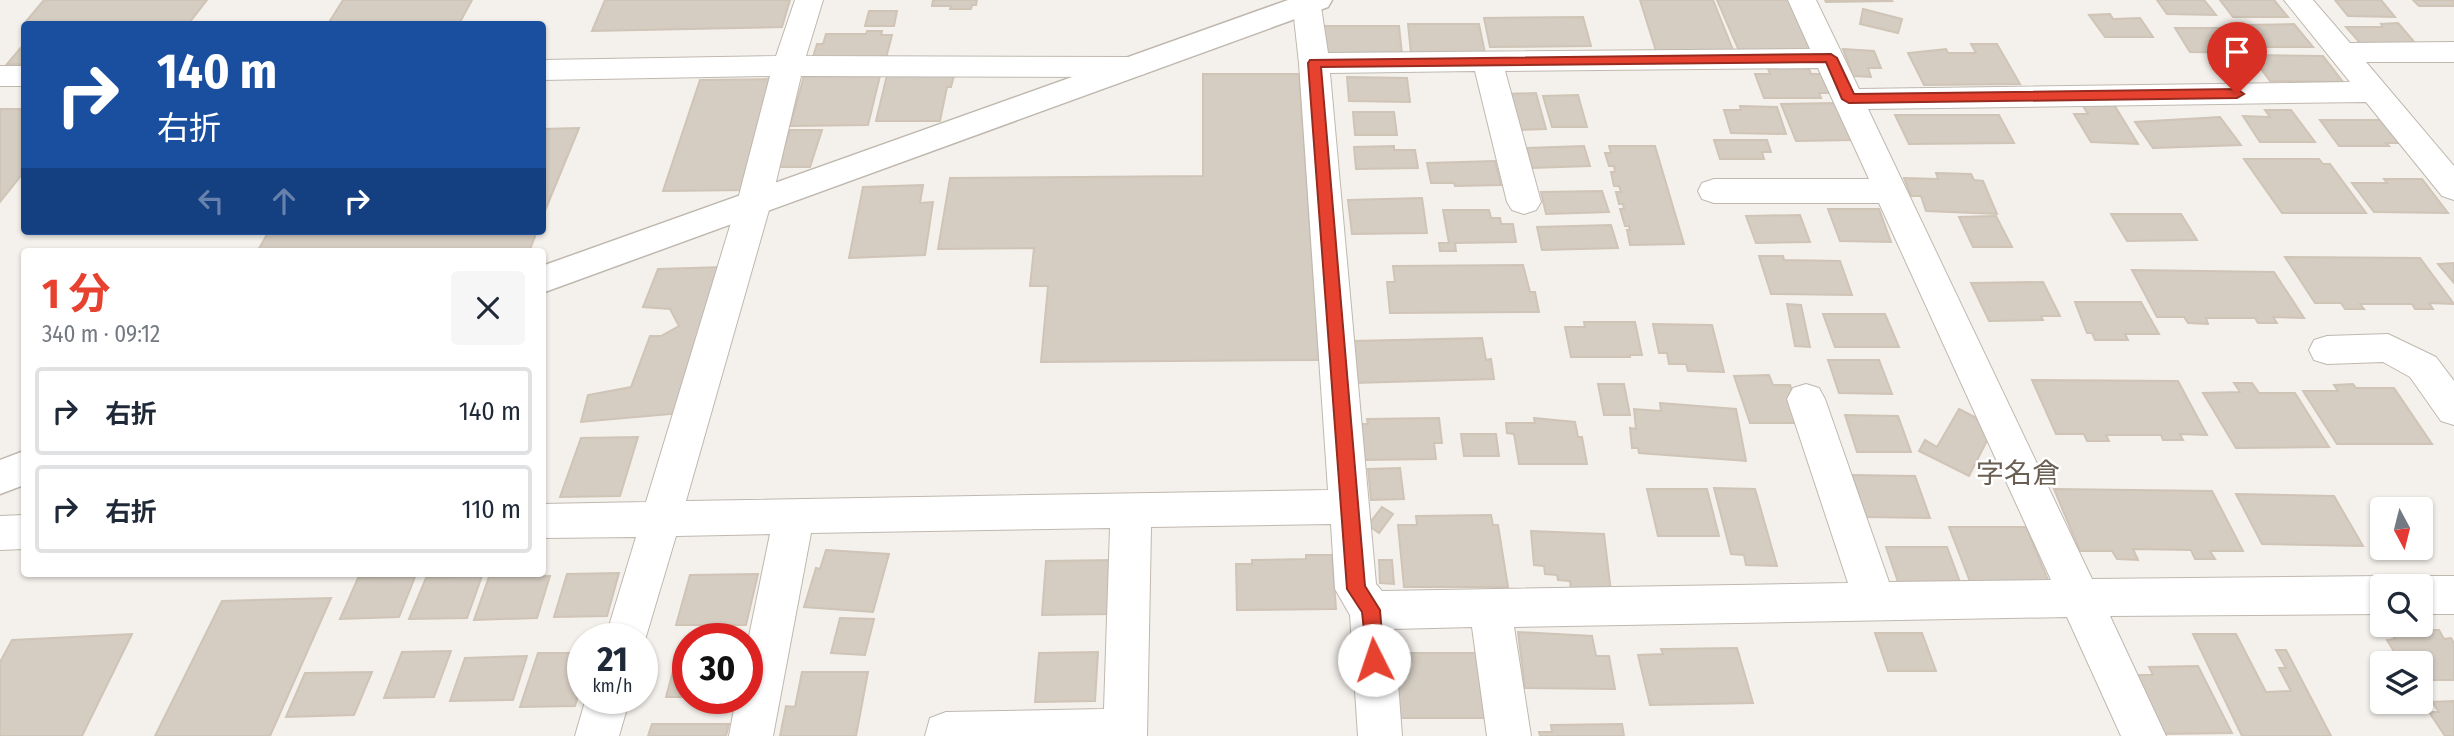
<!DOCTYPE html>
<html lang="ja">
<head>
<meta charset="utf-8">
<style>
	body { margin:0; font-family:"Fira Sans Condensed","Noto Sans JP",sans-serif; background:#f6f6f7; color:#1f2937; height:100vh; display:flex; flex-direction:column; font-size:26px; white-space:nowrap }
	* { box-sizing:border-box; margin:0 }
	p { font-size:23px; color:#747a83 }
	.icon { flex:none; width:38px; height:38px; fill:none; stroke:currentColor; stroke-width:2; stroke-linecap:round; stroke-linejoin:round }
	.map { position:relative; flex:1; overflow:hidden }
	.sheet { position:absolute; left:21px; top:248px; width:525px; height:329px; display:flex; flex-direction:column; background:#fff; border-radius:7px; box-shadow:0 2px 5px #0004 }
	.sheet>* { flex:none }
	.top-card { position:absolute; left:21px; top:21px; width:525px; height:214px; border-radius:7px; box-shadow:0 2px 5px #0004; background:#1a4fa0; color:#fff; overflow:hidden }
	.needle { width:46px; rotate:173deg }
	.tools { position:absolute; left:2370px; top:497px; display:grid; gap:14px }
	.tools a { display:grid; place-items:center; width:63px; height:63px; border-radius:7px; background:#fff; box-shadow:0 2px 5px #0004; font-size:35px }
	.speed { position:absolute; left:567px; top:623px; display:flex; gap:14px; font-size:35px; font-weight:700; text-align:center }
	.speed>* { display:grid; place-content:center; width:91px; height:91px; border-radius:50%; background:#fff; box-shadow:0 2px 5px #0004; line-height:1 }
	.speed small { font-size:18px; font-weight:400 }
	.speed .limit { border:10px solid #d22; background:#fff; color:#111 }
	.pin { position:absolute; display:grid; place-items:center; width:60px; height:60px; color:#fff; margin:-72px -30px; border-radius:50% 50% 50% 0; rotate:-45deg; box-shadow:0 0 7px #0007 }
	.pin .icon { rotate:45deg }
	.me { position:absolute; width:77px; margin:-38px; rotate:356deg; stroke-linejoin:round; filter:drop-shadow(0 0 5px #0008) }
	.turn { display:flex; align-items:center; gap:24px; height:147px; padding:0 21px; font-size:32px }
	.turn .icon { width:91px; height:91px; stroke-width:2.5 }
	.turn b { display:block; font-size:49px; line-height:60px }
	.lanes { display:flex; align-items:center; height:66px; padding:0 21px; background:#0003; justify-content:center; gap:35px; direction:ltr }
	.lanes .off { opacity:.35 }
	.round { display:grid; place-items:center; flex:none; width:74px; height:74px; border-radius:7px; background:#f6f6f7 }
	.head { display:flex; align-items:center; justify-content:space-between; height:119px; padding:0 21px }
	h1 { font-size:42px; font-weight:700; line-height:52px; color:#e74230 }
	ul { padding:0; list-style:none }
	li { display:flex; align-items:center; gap:21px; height:88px; margin:0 14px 10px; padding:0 7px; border:4px solid #e0e1e3; border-radius:7px }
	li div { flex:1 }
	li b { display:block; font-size:26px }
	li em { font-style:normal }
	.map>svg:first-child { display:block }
	.building { fill:#d5cdc2; stroke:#cfc4b6; stroke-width:2 }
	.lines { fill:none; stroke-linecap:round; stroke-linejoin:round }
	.minor-casing { stroke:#bfb8af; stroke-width:2 }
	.tertiary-casing { stroke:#bfb8af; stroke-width:3 }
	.minor { fill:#fff; fill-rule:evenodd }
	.tertiary { fill:#fff; fill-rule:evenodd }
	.route { fill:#e74230; stroke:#962b1f; stroke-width:2 }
	.labels { text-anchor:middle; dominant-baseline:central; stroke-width:5; stroke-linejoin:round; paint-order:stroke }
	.quarter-label { font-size:28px; fill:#6a5f52; stroke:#fff }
</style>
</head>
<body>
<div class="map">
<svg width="2454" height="736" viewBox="0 0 2454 736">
	<rect width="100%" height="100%" fill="#f4f1ec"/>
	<path class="building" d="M44,0h163l-18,23 -166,2z
		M343,0h129l-13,24h-131z
		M605,0h185l-8,27 -190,4z
		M933,0h44l-1,5h-4l-1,4h-21l1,-3h-19z
		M1640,0h73l20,50 -77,1z
		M1717,0h76l26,51 -79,2z
		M1825,0h66l1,1 -66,1z
		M2157,0h47l12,15 -49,-1z
		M2220,0h54l14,17h-55z
		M2335,0h46l14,17 -47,-1z
		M2413,0h41v6h-35z
		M1863,9l39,10 -4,14 -38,-9z
		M869,11h28l-3,15h-29z
		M2110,14l3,5 27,-1 13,19h-48l-16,-22z
		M1583,17l8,29 -101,1 -6,-29z
		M2398,23l18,21h-55l-15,-17h37l-2,-3z
		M1408,24h71l6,29h-74z
		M2294,24l19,23h-47l-18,-22z
		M1324,26h75l3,28h-76z
		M2175,28h58l17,25 -60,-1z
		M867,31h15l-1,4h11l-6,23 -74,2 5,-16h6l3,-10h40z
		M24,44v20h-17z
		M1971,44h26l23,40 -96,1 -16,-32 38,-4 2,4h28z
		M1843,49l31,2 7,17h-13l3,9 -18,-1z
		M2251,55l72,1 20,26 -73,-1z
		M1767,66h41l3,8h14l8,19h-14l2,5h-57l-9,-24h15z
		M1203,74h96l20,286 -278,2 7,-76h-18l4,-38 -96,1 12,-71 253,-2z
		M887,75l67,1 -3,11h-4l-7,34h-64z
		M804,76h76l-12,49 -78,1z
		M1347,77l60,1 3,24 -61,-1z
		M778,79l-31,111 -84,1 37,-111z
		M1536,93l10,36 -32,1 -9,-36z
		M1578,95l9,32h-35l-9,-31z
		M1836,103l17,37 -57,1 -15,-37z
		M2081,103h32l25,41 -47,-2 -17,-28h14z
		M1740,106l37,1 9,27 -55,-1 -7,-23h17z
		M0,109h24v63l-24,30z
		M2265,110h26l24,32h-55l-17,-26 27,1z
		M1353,112h41l3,23h-42z
		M1895,115h104l15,28 -105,1z
		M2220,117l21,28 -88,3 -18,-26z
		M2320,120h65l18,23h-17l3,3h-50z
		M579,128l-37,90v-89z
		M790,130h32l-12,37h-33z
		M1714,140h53l4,12h-9l2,7h-44z
		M1394,146v4h21l3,18 -62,1 -2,-22z
		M1584,146l6,20 -58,2 -5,-20z
		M1609,146h46l29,98 -54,1 -3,-15h3l-1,-4h-4l-5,-17h4l-1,-5h-4l-3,-12h5l-2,-6h-5l-3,-14h4l-1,-6h-5l-4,-13h6z
		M2244,159h75l4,5h7l36,49h-84z
		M1495,161l6,24 -46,1 -1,-3h-23l-4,-20z
		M1936,173l35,1 3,6 9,1 14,33 -71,-3 -5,-15h-10l-7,-18 34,1z
		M2384,179h38l26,34 -74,-1 -22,-29h35z
		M923,185l-3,18 13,-1 -8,53 -76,3 14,-71z
		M1602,191l7,21 -63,2 -5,-22z
		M1422,198l5,35 -75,1 -4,-34z
		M1828,209h51l12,33 -51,-1z
		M1443,210h46l2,8h9l1,6h12l3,18 -61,1 1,8h-16l-1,-8h10z
		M2111,214h70l16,26 -70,1z
		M1800,215l10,27 -54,1 -10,-27z
		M1996,216l16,31h-39l-14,-30z
		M1611,225l7,23 -76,2 -5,-23z
		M269,231h268l-8,21h-272z
		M1759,256h24l1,4 56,1 12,34 -81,-1z
		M2285,257l135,1 34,46 -25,-1 4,6h-18l-3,-5h-52l4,5h-19l-4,-6h-26z
		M2454,263v20l-16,-19z
		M1523,265l7,27h5l4,20 -149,1 -3,-31h8l-2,-16z
		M724,267l-43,146 -100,9 7,-27 43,-8 19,-51h11l18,-10 -9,-17 -27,-2 15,-38z
		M2132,270l142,2 30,46 -31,-1 4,6h-19l-3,-5h-49l2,6 -20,-1 -4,-6h-27z
		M2043,282l17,34h-19l2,4 -54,1 -18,-38z
		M2075,302h66l18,32h-34l3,6h-33l-3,-7h-5z
		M1787,304l14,1 9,42 -15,-1z
		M1823,314h62l14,33h-64z
		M1584,322h51l7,33h-12v2h-59l-6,-30h20z
		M1653,324l59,1 12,47 -36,-1 -2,-7h-17l-2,-11h-8z
		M1482,338l4,22 5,-1 3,20 -140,4 -1,-42z
		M1828,360h51l13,34 -53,-1z
		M1769,375l4,10h17l14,38h-54l-16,-47z
		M2032,380l146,1 29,54 -27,-1 3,6h-20l-2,-5h-55l3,6h-22l-3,-7h-28z
		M2234,383h18l7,10h36l34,54 -93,1 -33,-55 37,-1z
		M1598,384h26l6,31h-26z
		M2353,384l3,4h38l38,56h-95l-34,-53h35l-4,-6z
		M1660,403l76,6 10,52 -107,-8 -1,-5h-6l-2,-20 6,1 -2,-20 27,2z
		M1959,409l35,18 -25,49 -50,-25 6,-11 12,7z
		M1845,415l53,1 13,36h-54z
		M1439,418l3,25h-8l2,16 -71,1 -4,-36h7l-1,-5z
		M1534,418l41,4 3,15h4l5,27h-68l-5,-30 -7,-1 -1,-10h29z
		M1461,434h35l3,22h-35z
		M638,437l-18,59 -60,1 21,-59z
		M1400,468l4,31 -33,1 -3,-31z
		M1852,475l63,1 15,42 -64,-1z
		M1714,488l41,1 22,77 -31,-1 -2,-10 -13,-1z
		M1647,489h60l12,47h-61z
		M2054,489l158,2 31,60h-33l5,8h-20l-4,-9 -58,-1 5,11 -21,-1 -5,-8h-32z
		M2236,494l98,2 29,50 -101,-2z
		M1382,507l11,7 -14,19 -11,-8z
		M1491,515l2,10h5l10,62h-104l-6,-62h19l-1,-9z
		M1949,527h77l24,58 -79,-1z
		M1531,531l73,3 7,58 -40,-1 -1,-10 -12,-1 -1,-5 -12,-1 -1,-8 -10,-1z
		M1886,547h61l13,35h-62z
		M826,550l63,4 -16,58 -69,-5 12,-39 4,1z
		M1306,555h26l4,54 -99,1 -1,-46h16v-4l54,-1z
		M1114,560l-3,54 -69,1 4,-54z
		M1379,560h13l2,24 -14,-1z
		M619,573l-12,43 -53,1 13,-43z
		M758,574l-12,51h-70l14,-50z
		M482,576l-15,42 -58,1 17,-41z
		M550,576l-13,42 -63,2 15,-43z
		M415,577l-16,40 -59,2 18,-41z
		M331,598l-61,138h-115l67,-135z
		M840,618l34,1 -9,36 -34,-2z
		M2389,630h50l5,9 7,-1 3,5v37h-34v-17h-19l-14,-23 8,-1z
		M1518,632l74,4 4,20h13l6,33 -90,-1z
		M1875,633h47l14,38h-48z
		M132,634l-50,102h-82v-74l12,-22z
		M2193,634h43l30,58 25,-1 -12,-23h7l-10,-18h10l45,86h-89z
		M680,645h8v52h-22z
		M1737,648l16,55 -103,2 -12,-50 25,-1 -2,-5h4z
		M451,651l-17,46 -50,1 18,-46z
		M1098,652l-3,49 -60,1 4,-49z
		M538,653h45v26l-8,27 -55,1z
		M1407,653h72l8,65h-100l-4,-53h25z
		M527,656l-14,44 -63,1 15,-43z
		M2198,666l34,67 -73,1 -28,-59h22l-4,-8z
		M372,672l-18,43 -68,2 19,-44z
		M802,672h66l-12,64h-76l6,-30 9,1z
		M2454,701v35h-9l-16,-24h10l-7,-10z
		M652,724h77l-3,12h-78z
		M1622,724l2,12h-84l-1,-4h13l-1,-7z"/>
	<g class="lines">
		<defs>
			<path id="minor" d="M795,0h28l-17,56 327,1 11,3 4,7 -4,7 -11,3 -332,-1 -30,127 -85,298 642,-11 -29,-427 -7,-63h28l8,53 482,-4 -22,-49h28l43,89 491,-7 -66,-82h29l37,43 104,-1v20h-88l88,104v34l-12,-4 -76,-94 -498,7 224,470 290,-3 15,6 2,4h-17v28l-272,2 56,120h-45l-54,-119 -553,10 17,109h-44l-15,-109 -78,2 8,107h-44l-8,-121 -15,-26 -4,-65 -180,3 -4,209h-222l5,-18 16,-6 158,-3 6,-181 -299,5 -38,203h-44l7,-38h11v-52l23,-112 -94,2 -34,114v-11h-37l31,-102 -94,1v-34l104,-2 91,-299 33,-127 -228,4v-20l234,-4zM1818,68l51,111h-155l-12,4 -4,8 4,8 12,4h165l172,377 -162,2 -64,-183 -6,-11 -13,-4 -13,4 -6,11 61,184 -466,8 -6,-7 -46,-511 145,-2 32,131 5,8 12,4 12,-4 5,-8 -36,-131z
				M0,66h24v20h-24z
				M2388,334l48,23 18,24v44l-13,-4 -31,-44 -27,-15 -56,2 -13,-4 -5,-10 5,-10 13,-4z
				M24,515v34l-24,1v-34z
				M2420,576h34v38h-34v-28h-17l2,-4z
				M586,698h44l-11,38h-44z"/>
			<path id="tertiary" d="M1288,0h44l-4,7 -786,286v-27z
				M24,451v34l-24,9v-34z"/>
		</defs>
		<use href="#minor" class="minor-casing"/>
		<use href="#tertiary" class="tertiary-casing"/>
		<use href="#minor" class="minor"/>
		<use href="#tertiary" class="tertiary"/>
	</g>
	<path class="route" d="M1831,54l6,4 17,36 383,-5 7,5 -7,4 -388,5 -7,-4 -16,-37 -505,5 44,519 15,24 4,50 -3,6 -7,3 -6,-3 -6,-54 -15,-23 -39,-526 2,-3z"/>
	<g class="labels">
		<g class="quarter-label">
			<text x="2018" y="473">字名倉</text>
		</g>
	</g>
</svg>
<div class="tools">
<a><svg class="needle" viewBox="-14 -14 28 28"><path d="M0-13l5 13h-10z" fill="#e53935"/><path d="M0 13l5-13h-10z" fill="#747a83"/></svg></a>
<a><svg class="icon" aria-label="search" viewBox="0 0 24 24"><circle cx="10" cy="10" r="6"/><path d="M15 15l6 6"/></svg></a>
<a><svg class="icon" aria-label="layers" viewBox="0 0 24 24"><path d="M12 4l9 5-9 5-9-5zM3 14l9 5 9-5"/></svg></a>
</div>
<div class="speed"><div>21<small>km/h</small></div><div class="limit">30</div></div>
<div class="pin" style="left:2237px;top:94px;background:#d93025"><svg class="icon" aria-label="arrive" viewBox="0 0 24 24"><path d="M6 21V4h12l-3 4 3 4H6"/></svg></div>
<svg class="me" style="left:1374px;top:660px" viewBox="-20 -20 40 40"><circle r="19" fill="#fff"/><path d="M0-13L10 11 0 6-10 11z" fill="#e74230"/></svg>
<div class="top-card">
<div class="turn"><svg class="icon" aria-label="right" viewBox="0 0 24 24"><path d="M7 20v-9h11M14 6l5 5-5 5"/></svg><div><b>140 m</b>右折</div></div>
<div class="lanes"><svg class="icon off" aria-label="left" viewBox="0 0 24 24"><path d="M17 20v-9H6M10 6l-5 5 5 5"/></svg><svg class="icon off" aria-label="ahead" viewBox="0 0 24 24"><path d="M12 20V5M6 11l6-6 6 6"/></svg><svg class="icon" aria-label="right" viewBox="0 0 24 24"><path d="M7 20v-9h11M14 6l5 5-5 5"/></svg></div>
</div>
<section class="sheet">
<div class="head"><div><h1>1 分</h1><p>340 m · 09:12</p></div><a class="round"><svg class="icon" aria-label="close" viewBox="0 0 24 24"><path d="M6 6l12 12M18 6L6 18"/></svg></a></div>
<ul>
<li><svg class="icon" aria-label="right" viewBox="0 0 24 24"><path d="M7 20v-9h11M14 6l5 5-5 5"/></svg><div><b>右折</b></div><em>140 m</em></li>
<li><svg class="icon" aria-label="right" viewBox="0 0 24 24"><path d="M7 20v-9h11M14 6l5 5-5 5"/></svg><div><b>右折</b></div><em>110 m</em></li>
</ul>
</section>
</div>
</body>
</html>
